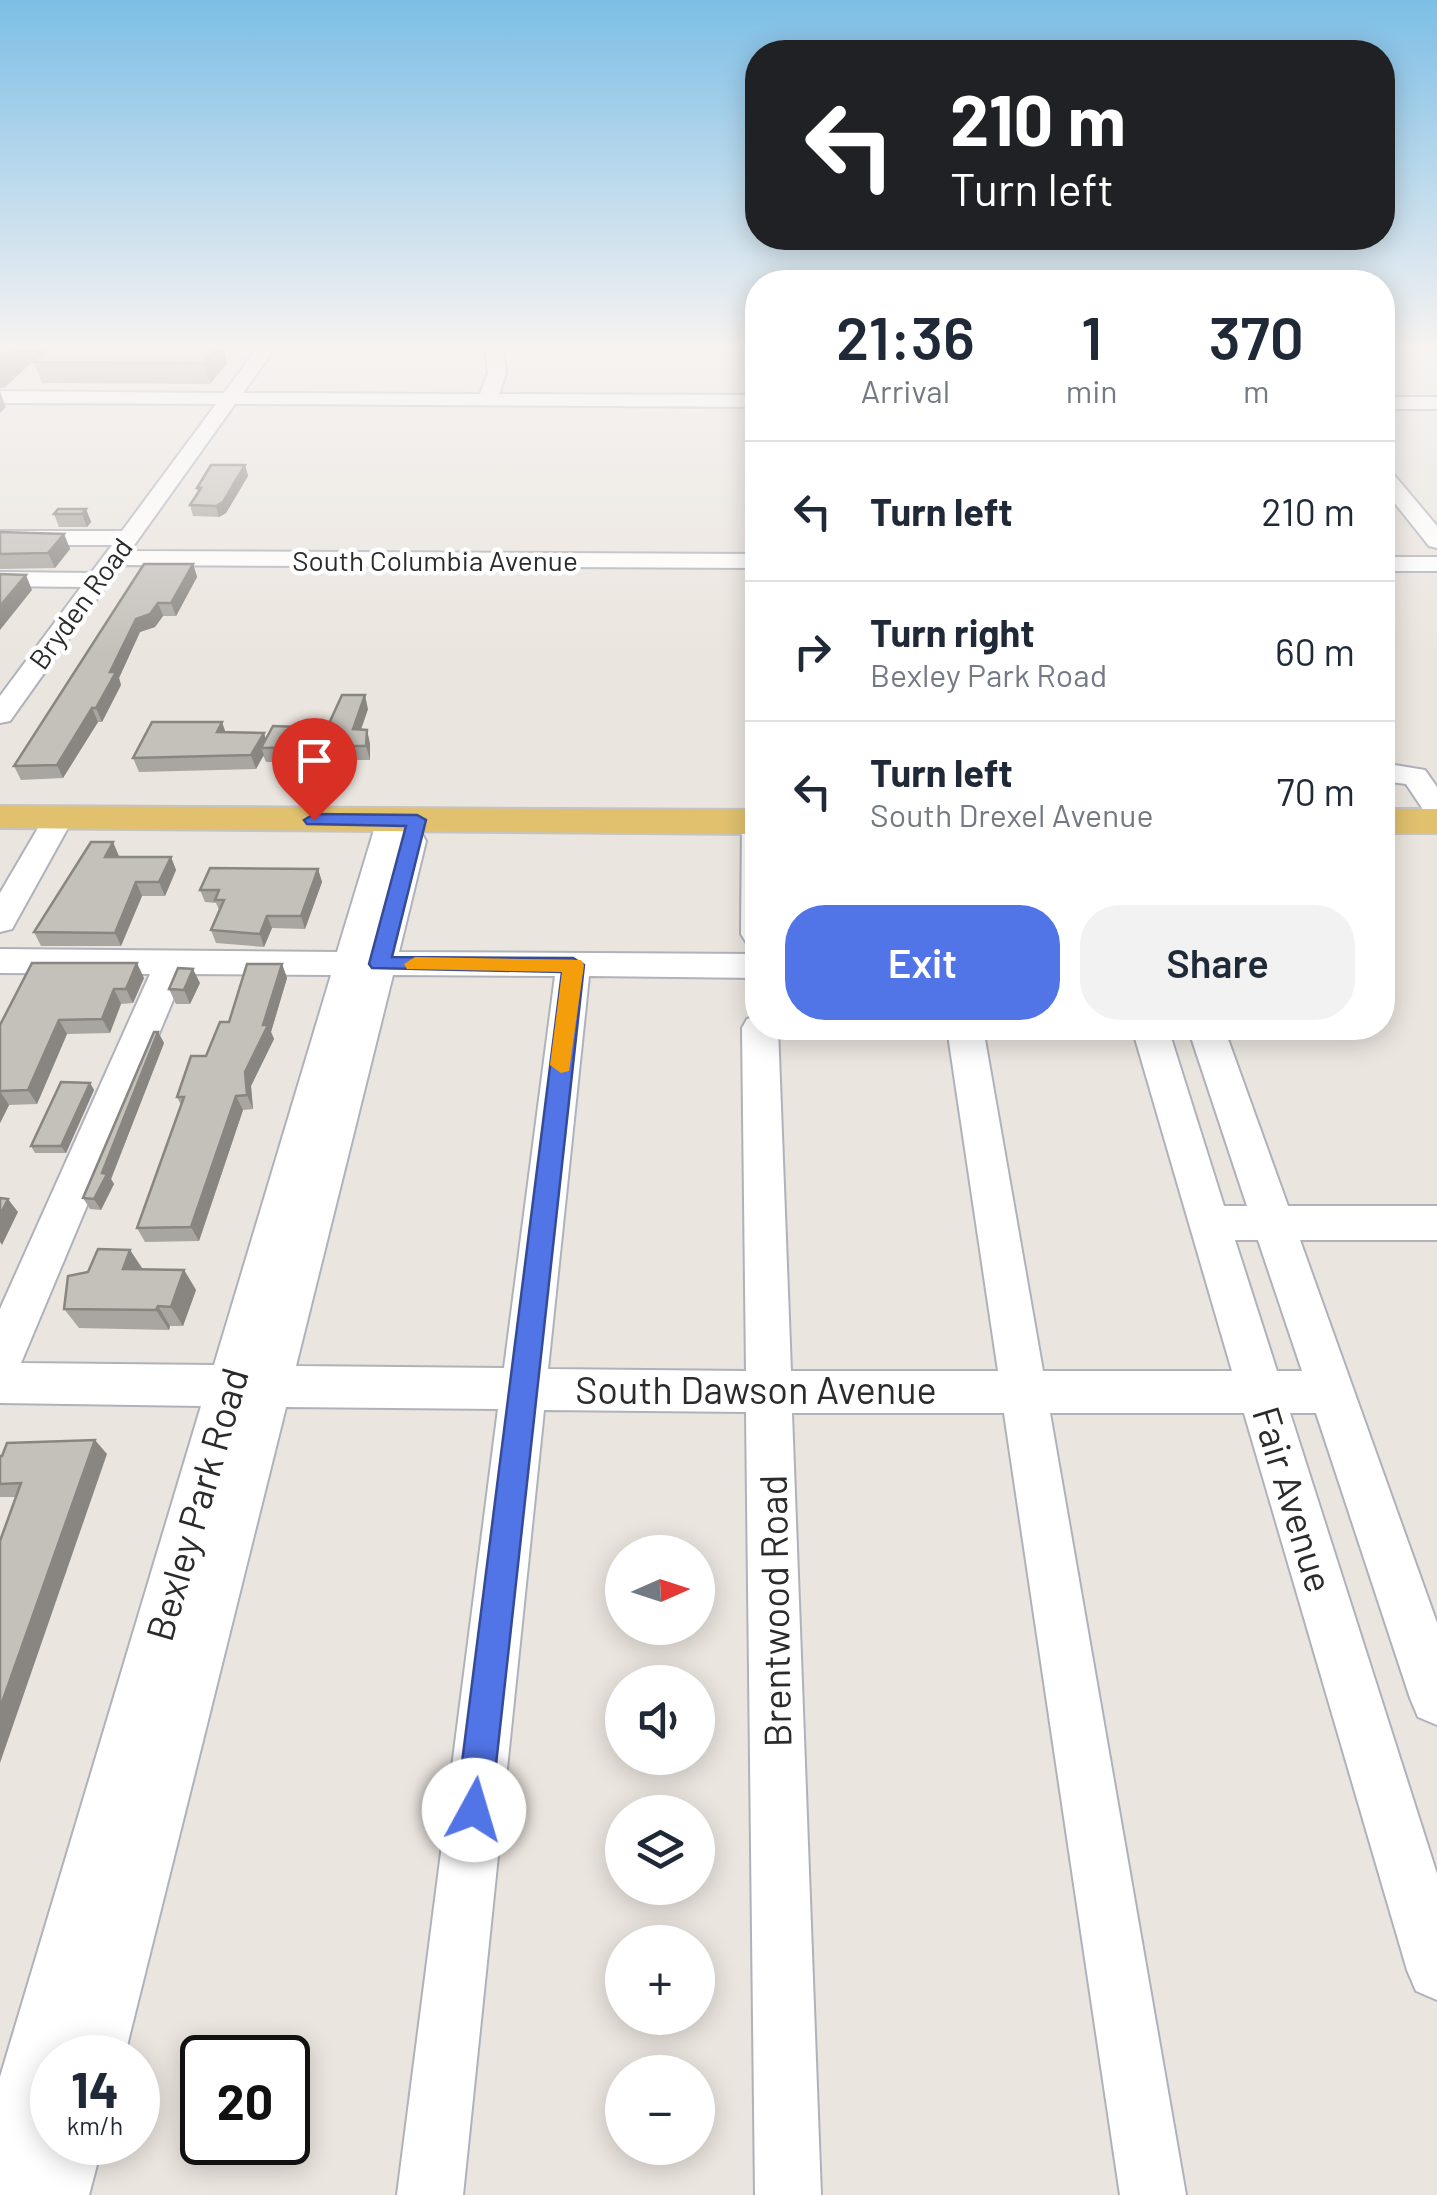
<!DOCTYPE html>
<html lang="en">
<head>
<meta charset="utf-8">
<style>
	body { margin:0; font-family:Barlow,sans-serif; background:#f2f2f3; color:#1f2937; height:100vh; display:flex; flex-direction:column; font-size:38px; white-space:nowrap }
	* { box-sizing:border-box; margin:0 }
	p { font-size:32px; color:#747a83 }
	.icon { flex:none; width:55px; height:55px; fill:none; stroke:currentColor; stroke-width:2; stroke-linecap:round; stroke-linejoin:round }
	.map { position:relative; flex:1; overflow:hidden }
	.details { position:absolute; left:745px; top:270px; width:650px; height:770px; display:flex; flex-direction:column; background:#fff; border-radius:40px; box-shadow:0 5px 25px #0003 }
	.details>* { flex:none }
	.hud { position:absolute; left:745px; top:40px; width:650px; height:210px; border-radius:40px; box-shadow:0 5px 25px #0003; background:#202124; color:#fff; overflow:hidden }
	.needle { width:65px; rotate:87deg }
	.controls { position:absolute; left:605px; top:1535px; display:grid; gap:20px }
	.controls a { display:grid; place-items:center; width:110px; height:110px; border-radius:50%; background:#fff; box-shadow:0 5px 25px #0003; font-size:50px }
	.speed { position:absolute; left:30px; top:2035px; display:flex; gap:20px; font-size:50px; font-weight:700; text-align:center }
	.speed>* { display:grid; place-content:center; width:130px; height:130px; border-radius:50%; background:#fff; box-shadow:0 5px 25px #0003; line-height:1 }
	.speed small { font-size:25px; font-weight:400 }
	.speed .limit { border:5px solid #111; border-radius:15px; background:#fff; color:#111 }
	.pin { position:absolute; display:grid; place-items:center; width:85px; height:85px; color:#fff; margin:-102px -42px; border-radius:50% 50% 50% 0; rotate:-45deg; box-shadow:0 0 10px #0007 }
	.pin .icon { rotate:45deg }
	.me { position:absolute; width:110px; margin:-55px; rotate:6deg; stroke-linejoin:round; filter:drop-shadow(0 0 8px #0008) }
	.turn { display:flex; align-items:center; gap:35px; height:210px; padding:0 40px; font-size:45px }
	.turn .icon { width:130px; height:130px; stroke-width:2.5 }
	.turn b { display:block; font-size:70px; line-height:85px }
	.eta { display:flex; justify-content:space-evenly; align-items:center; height:170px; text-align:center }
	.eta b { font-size:60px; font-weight:600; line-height:70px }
	.primary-button { display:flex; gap:20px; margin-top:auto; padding:20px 40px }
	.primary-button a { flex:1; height:115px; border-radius:40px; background:#5174e6; color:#fff; font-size:40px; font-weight:600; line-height:115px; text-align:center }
	.primary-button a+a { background:#f2f2f3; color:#1f2937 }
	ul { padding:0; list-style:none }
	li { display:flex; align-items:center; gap:30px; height:140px; padding:0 40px; border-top:2px solid #e0e1e3 }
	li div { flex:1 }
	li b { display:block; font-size:38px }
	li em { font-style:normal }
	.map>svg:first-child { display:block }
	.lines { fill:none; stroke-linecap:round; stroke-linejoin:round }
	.minor-casing { stroke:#afb2ba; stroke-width:4 }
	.major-casing { stroke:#c4c4c4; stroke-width:4 }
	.minor { fill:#fff; fill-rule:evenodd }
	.major { fill:#e1c16e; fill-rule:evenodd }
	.wall { fill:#a9a5a0 }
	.shaded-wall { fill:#898682 }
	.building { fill:#c4c0ba; stroke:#898682; stroke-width:2.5 }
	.route { fill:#5174e6; stroke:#354b96; stroke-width:2.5 }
	.slow { fill:#f59e0b }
	.labels { text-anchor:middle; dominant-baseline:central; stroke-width:9; stroke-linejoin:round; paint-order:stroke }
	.far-street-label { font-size:28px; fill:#2b2b2b; stroke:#fff }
	.near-street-label { font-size:38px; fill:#2b2b2b; stroke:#fff }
</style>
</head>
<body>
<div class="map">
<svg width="1437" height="2195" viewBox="0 0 1437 2195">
	<rect width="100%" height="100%" fill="#ebe5df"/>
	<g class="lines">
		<defs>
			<path id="minor" d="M258,347h18l-33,46 237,1 8,-21 -3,-26h18l3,26 -7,21 259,1v12l-523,-3 -105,147 628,3v14l-637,-3 -111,156 -10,2v-27l81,-109 -81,-1v-14l91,1 21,-28h-112v-14h122l94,-127 -216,-1v-12l224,2z
				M1382,397h55v12h-55z
				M1382,467l7,2 48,57v22l-8,-2 -47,-59z
				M1382,557h55v14h-55z
				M1382,763l43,7 12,17v30l-11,-3 -20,-30 -24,-3z
				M59,808l11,3 4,6 -62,112 -12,3v-39l48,-82z
				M392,811l11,3 4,6 -4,13 19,1 4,7 -27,111 359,2v24l-169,-2 -41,393 198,2 -4,-343 5,-9 11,-3v12h20l13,343h207l-51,-343h36l60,343h189l-100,-343h36l56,178h23l-59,-178h36l64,178h149v34h-137l137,383v102l-19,-8 -8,-19 -94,-285h-26l147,461v126l-21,-9 -9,-21 -163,-557h-194l136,782h-66l-116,-782h-212l29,782h-66l-9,-783 -202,-2 -81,785h-66l101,-786 -212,-2 -162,651h-72v84h51l-14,53h-89v-118l201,-671 -201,-3v-94l150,-335 -150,-1v-24l337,3 40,-132 4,-6zM184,974l147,1 -117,390 -193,-2zM393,975l162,1 -51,392 -208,-2zM1235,1240h23l44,131h-25z
				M757,813h1v132l-12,-3 -5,-8 1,-112 4,-6z"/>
			<path id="major" d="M0,806l758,4v24l-758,-6z
				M1382,809h55v24h-55z"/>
		</defs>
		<use href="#minor" class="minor-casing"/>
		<use href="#major" class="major-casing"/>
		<use href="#minor" class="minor"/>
		<use href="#major" class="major"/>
	</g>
	<path class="wall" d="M0,347h223l4,16 -17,21 -168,-1 -8,-21 13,-14 -42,39 -5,1z
		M245,465l3,11 -22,37 -7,4 -26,-1 -3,-11 8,-13 -1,-4z
		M86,509l5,13 -4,5h-28l-5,-13z
		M0,532l64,2 6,15 -15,19 -55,1z
		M193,564l4,13 -21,39h-13l-8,11 -15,5 -21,46 2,7 -19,37h-4l-35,56 -42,2 -7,-14z
		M368,709l-7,21h6l3,14v16h-20l-5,16h-36l-5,-14h-38l-3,-7 -7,14 -117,3 -6,-14 93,-26 38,1 2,7 61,-12z
		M119,856l-1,1h53l5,13 -11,26h-23l-21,50h-80l-7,-14z
		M318,869l4,13 -17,47 -33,-1 -8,19 -48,-4 -5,-13 8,-20 -3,-7 -11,-1 -5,-12z
		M282,964l5,14 -16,54 3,7 -23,47 2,23 -10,1 -44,131 -54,1 -8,-14 44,-123 -4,-8 52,-75z
		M144,978l-11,25 -12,1 -11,29 -43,1 -30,70 -28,1 -9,18v-98z
		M200,983l-10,21h-14l-7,-15z
		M158,1032l6,11 -53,136 3,5 -13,26 -11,-1 -7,-11z
		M90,1083l4,7 -28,63h-31l-4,-7z
		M130,1250l13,19 41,1 12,20 -13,36h-13l-1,4 -90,-2 -15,-19 24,-37z
		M107,1454l-91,43h-16v-41z"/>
	<path class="shaded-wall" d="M16,347h33l-44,40 -5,1v-27z
		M218,347h5l4,16 -17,21 -6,-21z
		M0,391l6,16 -6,6z
		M245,465l3,11 -22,37 -7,4 -3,-11z
		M86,509l5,13 -4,5 -5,-13z
		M64,534l6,15 -15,19 -7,-15z
		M193,564l4,13 -21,39 -5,-13z
		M26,575l6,15 -32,40v-24z
		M158,603l5,13 -8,11 -15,5 -21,46 2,7 -19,37 -6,-14 14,-36 26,-53z
		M365,695l3,14 -12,34 -3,-14z
		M92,708l6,14 -35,56 -6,-13z
		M222,722l5,14 -10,-4z
		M367,730l3,14v16l-4,-14z
		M264,733l4,14 -7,1 3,7 -8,14 -5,-14z
		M347,746l3,14 -5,16 -4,-14z
		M113,842l6,14 -8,15 -6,-14z
		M171,857l5,13 -11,26 -6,-14z
		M318,869l4,13 -17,47 -4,-13z
		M136,882l6,14 -21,50 -6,-13z
		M267,916l5,12 -8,19 -4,-13z
		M137,963l7,15 -11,25 -7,-14z
		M282,964l5,14 -16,54 3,7 -23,47 2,23 -6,-14 -2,-23 18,-47z
		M193,969l7,14 -10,21 -6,-14z
		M114,989l7,15 -11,29 -8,-14z
		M59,1020l8,14 -30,70 -9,-14z
		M158,1032l6,11 -53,136 3,5 -13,26 -7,-11 8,-26z
		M90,1083l4,7 -28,63 -5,-7z
		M0,1091l9,14 -9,18z
		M236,1096l7,14 -44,131 -8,-14z
		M8,1199l10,13 -16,33 -2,-3v-27z
		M130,1250l13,20 -20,-1z
		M184,1270l12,20 -13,36 -12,-19z
		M158,1306l12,20 -1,4 -13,-20z
		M95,1440l12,14 -107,309v-55z"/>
	<path class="building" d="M0,347h16l-16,14z
		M48,347h170l-14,16 -170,-1z
		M211,465h34l-22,37 -7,4 -26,-1 11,-17h-4z
		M58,509h28l-4,5h-28z
		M0,532l64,2 -16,19 -48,1z
		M144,564h49l-22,39h-13l-8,11 -14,5 -26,53h6l-20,36h-4l-35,57 -43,1z
		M0,574l26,1 -26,31z
		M342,695h23l-12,34 14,1 -1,16h-19l-6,16h-36l2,-7h-5l3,-8 -44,1 12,-22 54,2z
		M152,722h70l-5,10 47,1 -13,22 -118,3z
		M91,842h22l-8,15h66l-12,25h-23l-21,51 -81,-1z
		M210,868l108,1 -17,47h-34l-7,18 -49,-4 13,-30h-9l4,-10h-19z
		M32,963h105l-11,26h-12l-12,30 -43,1 -31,70 -28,1v-66z
		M247,964h35l-19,61h5l-23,47 2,23 -11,1 -45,131 -54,1 47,-131h-7l14,-41h15l14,-34h9z
		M178,968l15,1 -9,21 -15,-1z
		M154,1032h4l-56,141 5,1 -13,25 -11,-1z
		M61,1082l29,1 -29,63h-30z
		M0,1198l8,1 -8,16z
		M98,1249l32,1 -7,19 61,1 -13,37 -13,-1 -2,4 -92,-1 4,-33 20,-4z
		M95,1440l-95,268v-167l21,-58 -21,1v-28h2l5,-13z"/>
	<linearGradient id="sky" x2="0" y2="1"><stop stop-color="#7dbee6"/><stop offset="0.53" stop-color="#f6f3f1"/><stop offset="1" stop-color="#f6f3f1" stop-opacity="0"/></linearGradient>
	<rect width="1437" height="654" fill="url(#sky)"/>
	<path class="route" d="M314,814l103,1 9,5 -34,137 181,1 11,7 -93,845 -5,12 -12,5 -13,-5 -5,-12 106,-838 -190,-4 -3,-4 37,-138 -99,-2 -3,-4z"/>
	<path class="slow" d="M415,957l166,3 3,5 -15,106 -8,2 -11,-8 12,-93 -155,-3 -3,-5z"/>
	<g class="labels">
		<g class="far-street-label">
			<text x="435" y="560">South Columbia Avenue</text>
			<text transform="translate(80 603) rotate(-54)">Bryden Road</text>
		</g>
		<g class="near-street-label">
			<text x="756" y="1389">South Dawson Avenue</text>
			<text transform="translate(1294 1499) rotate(73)">Fair Avenue</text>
			<text transform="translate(196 1504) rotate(-74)">Bexley Park Road</text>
			<text transform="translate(774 1611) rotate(-91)">Brentwood Road</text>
		</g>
	</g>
</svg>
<div class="controls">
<a><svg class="needle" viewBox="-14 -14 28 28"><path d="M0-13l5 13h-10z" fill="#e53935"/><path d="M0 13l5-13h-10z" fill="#747a83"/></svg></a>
<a><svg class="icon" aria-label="sound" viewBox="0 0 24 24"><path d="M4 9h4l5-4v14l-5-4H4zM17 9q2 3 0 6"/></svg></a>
<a><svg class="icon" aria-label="layers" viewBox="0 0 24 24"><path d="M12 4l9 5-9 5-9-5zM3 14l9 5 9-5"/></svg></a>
<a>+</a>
<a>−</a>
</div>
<div class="speed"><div>14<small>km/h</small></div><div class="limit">20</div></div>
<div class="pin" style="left:314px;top:820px;background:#d93025"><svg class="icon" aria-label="arrive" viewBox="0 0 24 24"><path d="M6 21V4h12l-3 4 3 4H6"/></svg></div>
<svg class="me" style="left:474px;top:1810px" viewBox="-20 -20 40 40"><circle r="19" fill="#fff"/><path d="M0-13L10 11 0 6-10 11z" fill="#5174e6"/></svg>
<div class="hud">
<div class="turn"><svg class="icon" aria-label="left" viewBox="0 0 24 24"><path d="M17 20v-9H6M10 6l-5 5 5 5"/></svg><div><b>210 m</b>Turn left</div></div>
</div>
<section class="details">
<div class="eta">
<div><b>21:36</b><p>Arrival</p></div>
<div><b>1</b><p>min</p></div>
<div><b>370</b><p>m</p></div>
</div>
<ul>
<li><svg class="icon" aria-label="left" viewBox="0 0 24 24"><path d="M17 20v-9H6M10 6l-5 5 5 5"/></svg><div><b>Turn left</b></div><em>210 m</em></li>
<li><svg class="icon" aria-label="right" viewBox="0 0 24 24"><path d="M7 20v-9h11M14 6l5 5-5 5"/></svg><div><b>Turn right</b><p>Bexley Park Road</p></div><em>60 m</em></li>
<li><svg class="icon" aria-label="left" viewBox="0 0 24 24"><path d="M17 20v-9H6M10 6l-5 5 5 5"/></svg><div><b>Turn left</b><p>South Drexel Avenue</p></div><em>70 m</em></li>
</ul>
<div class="primary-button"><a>Exit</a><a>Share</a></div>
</section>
</div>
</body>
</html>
